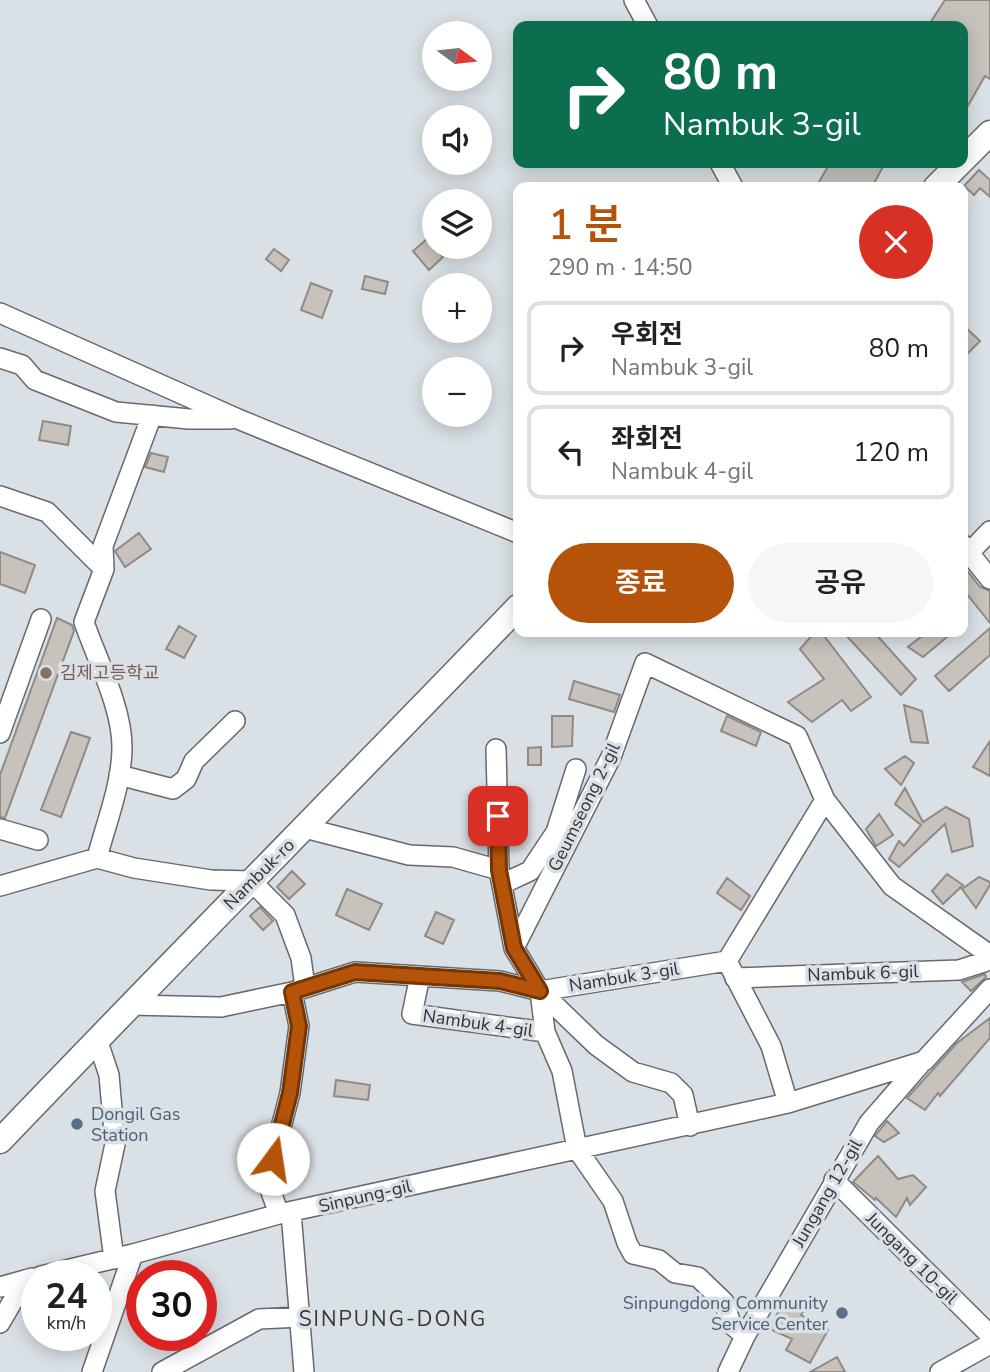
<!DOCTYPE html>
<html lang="ko">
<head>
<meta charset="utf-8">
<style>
	body { margin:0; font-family:"Nunito Sans","Noto Sans KR",sans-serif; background:#f6f6f6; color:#222; height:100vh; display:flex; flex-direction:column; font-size:26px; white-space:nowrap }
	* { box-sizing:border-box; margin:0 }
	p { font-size:23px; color:#767676 }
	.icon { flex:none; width:38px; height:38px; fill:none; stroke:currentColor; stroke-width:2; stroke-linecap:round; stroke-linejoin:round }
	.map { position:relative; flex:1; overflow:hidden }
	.sheet { position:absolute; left:513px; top:182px; width:455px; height:455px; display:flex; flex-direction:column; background:#fff; border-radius:14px; box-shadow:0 4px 18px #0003 }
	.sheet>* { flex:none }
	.top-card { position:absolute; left:513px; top:21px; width:455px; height:147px; border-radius:14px; box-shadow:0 4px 18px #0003; background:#0b6e4f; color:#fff; overflow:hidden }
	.needle { width:46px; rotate:105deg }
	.fabs { position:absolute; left:422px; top:21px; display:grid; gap:14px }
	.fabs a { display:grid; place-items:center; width:70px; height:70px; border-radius:50%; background:#fff; box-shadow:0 4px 18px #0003; font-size:35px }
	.speed { position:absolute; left:21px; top:1260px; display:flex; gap:14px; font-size:35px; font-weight:700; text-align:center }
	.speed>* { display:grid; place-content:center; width:91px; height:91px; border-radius:50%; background:#fff; box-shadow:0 4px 18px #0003; line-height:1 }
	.speed small { font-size:18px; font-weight:400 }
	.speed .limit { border:10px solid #d22; background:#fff; color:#111 }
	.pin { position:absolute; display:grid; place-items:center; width:60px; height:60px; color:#fff; margin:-30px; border-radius:14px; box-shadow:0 4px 10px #0006 }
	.me { position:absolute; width:77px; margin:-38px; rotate:14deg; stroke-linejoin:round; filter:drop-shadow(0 0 5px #0008) }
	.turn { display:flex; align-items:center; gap:24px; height:147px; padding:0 35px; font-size:32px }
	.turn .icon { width:91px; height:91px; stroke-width:2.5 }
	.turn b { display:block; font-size:49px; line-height:60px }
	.round { display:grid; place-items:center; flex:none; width:74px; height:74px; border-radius:37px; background:#f6f6f6 }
	.overview { display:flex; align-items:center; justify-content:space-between; height:119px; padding:0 35px }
	h1 { font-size:42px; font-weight:600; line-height:52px; color:#b45309 }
	.cta { display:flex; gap:14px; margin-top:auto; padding:14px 35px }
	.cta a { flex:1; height:80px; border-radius:42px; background:#b45309; color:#fff; font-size:28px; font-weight:600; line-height:80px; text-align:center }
	.cta a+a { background:#f6f6f6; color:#222 }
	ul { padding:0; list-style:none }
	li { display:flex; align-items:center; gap:21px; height:94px; margin:0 14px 10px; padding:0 21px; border:4px solid #e0e0e0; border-radius:14px }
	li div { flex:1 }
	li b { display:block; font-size:26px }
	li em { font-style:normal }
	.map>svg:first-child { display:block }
	.building { fill:#c7c2bb; stroke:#8f8a83; stroke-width:2 }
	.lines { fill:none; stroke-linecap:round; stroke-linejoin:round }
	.minor-casing { stroke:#646a6f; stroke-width:22 }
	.major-casing { stroke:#646a6f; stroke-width:27 }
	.minor { stroke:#fff; stroke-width:19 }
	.major { stroke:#fff; stroke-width:24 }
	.route-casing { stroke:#753606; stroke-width:18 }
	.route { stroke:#b45309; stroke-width:12 }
	.education-dot { fill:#8d6e63; stroke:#d9e1e6; stroke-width:2.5 }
	.service-dot { fill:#5c6f8a; stroke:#d9e1e6; stroke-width:2.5 }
	.labels { text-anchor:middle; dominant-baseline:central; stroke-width:7; stroke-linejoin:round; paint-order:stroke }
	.education-label { font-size:18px; fill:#785e54; stroke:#d9e1e6; text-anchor:start }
	.street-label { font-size:18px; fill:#313436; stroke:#d9e1e6 }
	.service-label { font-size:18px; fill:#4e5e75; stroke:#d9e1e6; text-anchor:start }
	.quarter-label { font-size:21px; letter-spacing:2px; fill:#31373b; stroke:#d9e1e6 }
</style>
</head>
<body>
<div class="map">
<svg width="990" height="1372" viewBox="0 0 990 1372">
	<rect width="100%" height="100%" fill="#d9e1e6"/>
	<path class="building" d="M945,0h45v79l-5,-3 -23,40v-90h-34z
		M830,163h55l-13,24h-56z
		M979,170l11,10v17l-10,-9 -6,7 -10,-9z
		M427,239l16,18 -14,13 -16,-19z
		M274,249l15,11 -8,11 -15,-12z
		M365,276l23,6 -3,12 -23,-5z
		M311,283l21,8 -10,27 -21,-8z
		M962,324l18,17 -18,18z
		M43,421l28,5 -3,19 -29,-5z
		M151,453l17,4 -4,15 -19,-5z
		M139,533l12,16 -26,18 -10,-16z
		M0,552l35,13 -10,28 -25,-9z
		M962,564l18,23 10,4v32l-28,-35z
		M57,618l15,7 2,6 -69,187 -5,-1v-42z
		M179,626l17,10 -12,22 -18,-9z
		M990,628v27l-41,36 -14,-15z
		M815,632h6l50,65 -20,14 -9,-11 -30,22 -24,-20 36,-23 -24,-30z
		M843,632h31l42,47 -15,16z
		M927,632h26l-30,25 -15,-10z
		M574,681l46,14 -6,17 -45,-13z
		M904,705l18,6 6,32 -17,-1z
		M552,716h21l-1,30 -20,1z
		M727,716l34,16 -5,14 -35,-15z
		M71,732l19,6 -29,79 -20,-7z
		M990,741v35l-17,-9z
		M541,747v18h-13v-17z
		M905,756l9,7 -13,22 -16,-16z
		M905,788l18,34 23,-15 23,12 4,27 -21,6 -7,-28 -46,43 -10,-8 10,-18 5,5 17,-21 -26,-21z
		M879,814l14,21 -17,11 -10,-17z
		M292,871l13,13 -16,15 -12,-12z
		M947,874l16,11 -20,19 -11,-13z
		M979,877l11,5v3l-14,23 -14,-19z
		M727,878l23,18 -9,14 -24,-17z
		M347,889l35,15 -13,26 -33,-15z
		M260,907l13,14 -10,9 -13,-14z
		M436,912l18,8 -11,24 -18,-8z
		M985,974l1,3 -15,14 -9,-9z
		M990,1018v20l-50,58 -2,-3 -13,17 -18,-12 50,-55z
		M336,1080l34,5 -2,15 -34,-4z
		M887,1121l12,12 -15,9 -9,-6z
		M878,1156l20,23 15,-4 13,12 -16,18 -3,-7 -11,19 -20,-19 -1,2 -22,-18z
		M784,1299l21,10 -4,6 27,15 -18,33 -24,-13 6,-11 -22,-10z
		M837,1357l8,15h-35z"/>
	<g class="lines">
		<defs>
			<path id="minor" d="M634,0l14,26
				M720,163l13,24
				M0,313l238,106 280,114
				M0,358l22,7 13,15 81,32 73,7h41
				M0,496l47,16 57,57 -1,-23 49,-131
				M962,544l28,35
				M969,553l21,-22
				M0,733l41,-114
				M496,749l3,121 15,78 26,43 5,41 17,39 15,78 36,52 14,42 6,11 26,6 16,13 23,4 26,25 7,22 14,12
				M119,775l54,14 13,-10 8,-18 41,-40
				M305,828l104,27 44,2 46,13
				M0,829l38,11
				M97,858c9,-35 25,-74 25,-111 0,-40 -25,-87 -38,-125l20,-53
				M502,884l28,-13 26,-39 20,-63
				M0,886l97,-28 37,10 77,12 40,1 34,34 16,43 4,29
				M514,948l97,-191 34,-94 152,73 28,64 67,86 98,69
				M727,961l98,-161
				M420,976l-8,38 133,18
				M735,978l224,-8 31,-10
				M540,991l56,54 37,27 38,11 12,12 7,31
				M129,1005l92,2 71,-15 63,-20 145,9 40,10 187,-30 44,85 17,57
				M97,1039l12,36 6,69 -10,47 9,68
				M834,1180l156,155
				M291,1212l13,160
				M279,1214l-12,-33 23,-88 9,-67 -7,-34
				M41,1276l92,-22 146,-40 509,-111 136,-42 66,-72
				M0,1287l32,-9
				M0,1323l25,-43
				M92,1372l41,-118
				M162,1372l97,-53 41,-2
				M728,1372l17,-36 124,-213 54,-62
				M940,1372l50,-28"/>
			<path id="major" d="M962,161l28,-28
				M936,187l24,-24
				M0,1141c171,-179 346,-355 518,-534"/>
		</defs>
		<use href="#minor" class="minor-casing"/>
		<use href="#major" class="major-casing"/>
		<use href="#minor" class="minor"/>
		<use href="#major" class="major"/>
	</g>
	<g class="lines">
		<defs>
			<path id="route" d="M273,1159l17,-66 9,-67 -7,-34 63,-20 145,9 40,10 -26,-43 -15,-78 -1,-54"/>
		</defs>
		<use href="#route" class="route-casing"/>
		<use href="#route" class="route"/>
	</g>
	<circle class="education-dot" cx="46" cy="673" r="7"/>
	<g class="service-dot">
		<circle cx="77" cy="1124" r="7"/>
		<circle cx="842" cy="1313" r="7"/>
	</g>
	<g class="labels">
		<g class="education-label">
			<text x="60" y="673">김제고등학교</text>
		</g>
		<g class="street-label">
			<text transform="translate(584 807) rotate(-64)">Geumseong 2-gil</text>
			<text transform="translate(259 874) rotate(-45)">Nambuk-ro</text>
			<text transform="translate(863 973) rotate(-2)">Nambuk 6-gil</text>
			<text transform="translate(624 977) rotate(-9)">Nambuk 3-gil</text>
			<text transform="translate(478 1023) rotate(8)">Nambuk 4-gil</text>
			<text transform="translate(827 1193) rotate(-60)">Jungang 12-gil</text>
			<text transform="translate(365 1196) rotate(-13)">Sinpung-gil</text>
			<text transform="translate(912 1258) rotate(45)">Jungang 10-gil</text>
		</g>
		<g class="service-label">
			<text x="91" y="1114">Dongil Gas<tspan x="91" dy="21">Station</tspan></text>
			<text x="828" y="1303" text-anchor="end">Sinpungdong Community<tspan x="828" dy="21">Service Center</tspan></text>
		</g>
		<g class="quarter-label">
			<text x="393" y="1319">SINPUNG-DONG</text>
		</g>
	</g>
</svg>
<div class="fabs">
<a><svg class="needle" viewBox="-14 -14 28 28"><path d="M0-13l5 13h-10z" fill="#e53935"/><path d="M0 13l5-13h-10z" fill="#767676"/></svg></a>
<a><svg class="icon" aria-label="sound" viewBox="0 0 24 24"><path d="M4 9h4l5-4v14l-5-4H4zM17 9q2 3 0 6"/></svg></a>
<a><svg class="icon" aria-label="layers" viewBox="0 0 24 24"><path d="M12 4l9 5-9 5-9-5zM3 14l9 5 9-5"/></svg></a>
<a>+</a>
<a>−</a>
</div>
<div class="speed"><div>24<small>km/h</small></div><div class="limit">30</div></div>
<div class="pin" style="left:498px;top:816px;background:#d93025"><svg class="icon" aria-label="arrive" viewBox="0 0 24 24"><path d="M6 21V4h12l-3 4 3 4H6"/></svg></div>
<svg class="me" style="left:273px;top:1159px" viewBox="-20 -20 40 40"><circle r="19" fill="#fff"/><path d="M0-13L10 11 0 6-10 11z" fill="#b45309"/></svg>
<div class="top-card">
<div class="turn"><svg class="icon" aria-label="right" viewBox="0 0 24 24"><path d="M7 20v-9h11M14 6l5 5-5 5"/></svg><div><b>80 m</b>Nambuk 3-gil</div></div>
</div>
<section class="sheet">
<div class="overview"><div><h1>1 분</h1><p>290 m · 14:50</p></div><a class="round" style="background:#d93025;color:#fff"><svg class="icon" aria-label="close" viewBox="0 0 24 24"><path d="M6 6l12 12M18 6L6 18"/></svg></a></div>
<ul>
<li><svg class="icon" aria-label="right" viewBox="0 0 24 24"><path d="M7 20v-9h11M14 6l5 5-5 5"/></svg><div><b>우회전</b><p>Nambuk 3-gil</p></div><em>80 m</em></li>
<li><svg class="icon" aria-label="left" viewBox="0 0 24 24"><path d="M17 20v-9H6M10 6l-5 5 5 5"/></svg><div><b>좌회전</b><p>Nambuk 4-gil</p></div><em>120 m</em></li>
</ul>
<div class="cta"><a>종료</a><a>공유</a></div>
</section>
</div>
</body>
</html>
